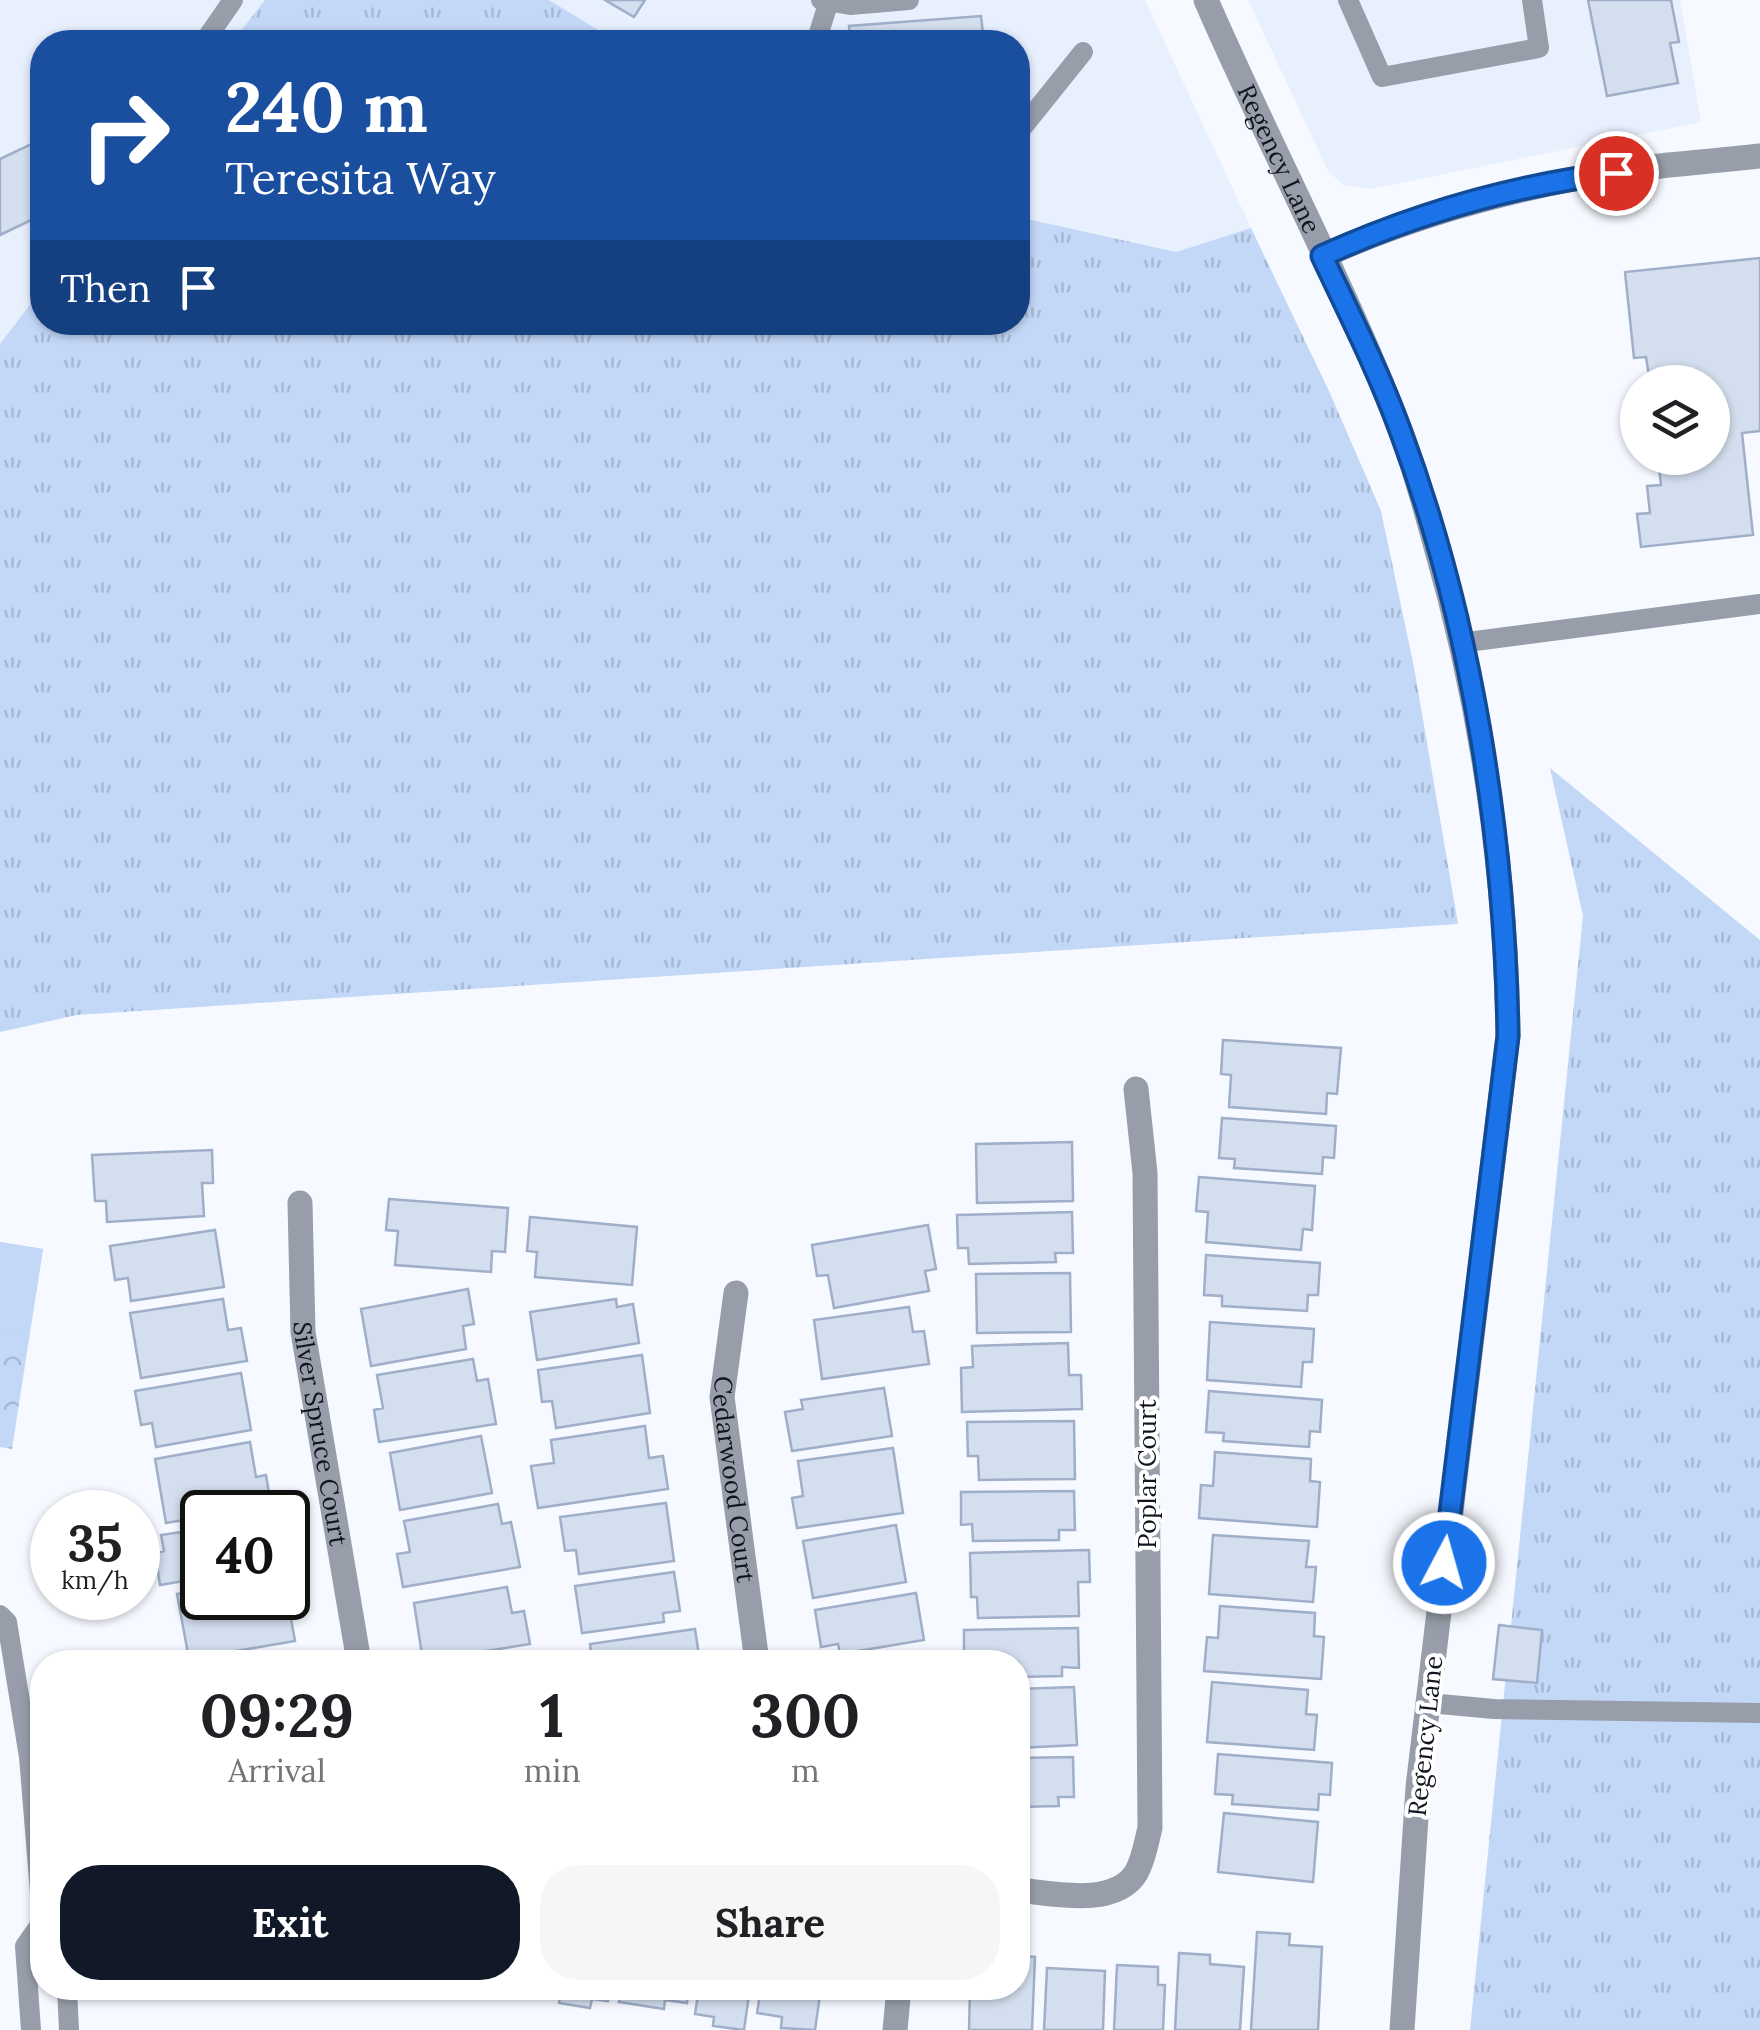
<!DOCTYPE html>
<html lang="en">
<head>
<meta charset="utf-8">
<style>
	body { margin:0; font-family:Lora,serif; background:#f6f6f6; color:#202124; height:100vh; display:flex; flex-direction:column; font-size:38px; white-space:nowrap }
	* { box-sizing:border-box; margin:0 }
	p { font-size:32px; color:#757577 }
	.icon { flex:none; width:55px; height:55px; fill:none; stroke:currentColor; stroke-width:2; stroke-linecap:round; stroke-linejoin:round }
	.map { position:relative; flex:1; overflow:hidden }
	.panel { position:absolute; left:30px; top:1650px; width:1000px; height:350px; display:flex; flex-direction:column; background:#fff; border-radius:40px; box-shadow:0 2px 8px #0004 }
	.panel>* { flex:none }
	.top-card { position:absolute; left:30px; top:30px; width:1000px; height:305px; border-radius:40px; box-shadow:0 2px 8px #0004; background:#1a4fa0; color:#fff; overflow:hidden }
	.fabs { position:absolute; left:1620px; top:365px; display:grid; gap:20px }
	.fabs a { display:grid; place-items:center; width:110px; height:110px; border-radius:50%; background:#fff; box-shadow:0 2px 8px #0004; font-size:50px }
	.speed { position:absolute; left:30px; top:1490px; display:flex; gap:20px; font-size:50px; font-weight:700; text-align:center }
	.speed>* { display:grid; place-content:center; width:130px; height:130px; border-radius:50%; background:#fff; box-shadow:0 2px 8px #0004; line-height:1 }
	.speed small { font-size:25px; font-weight:400 }
	.speed .limit { border:5px solid #111; border-radius:15px; background:#fff; color:#111 }
	.pin { position:absolute; display:grid; place-items:center; width:85px; height:85px; color:#fff; margin:-42px; border:5px solid #fff; border-radius:50%; box-shadow:0 2px 10px #0007 }
	.me { position:absolute; width:110px; margin:-55px; rotate:6deg; stroke-linejoin:round; filter:drop-shadow(0 0 8px #0008) }
	.turn { display:flex; align-items:center; gap:35px; height:210px; padding:0 30px; font-size:45px }
	.turn .icon { width:130px; height:130px; stroke-width:2.5 }
	.turn b { display:block; font-size:70px; line-height:85px }
	.then { display:flex; align-items:center; height:95px; padding:0 30px; background:#0003; gap:20px; font-size:38px }
	.eta { display:flex; justify-content:space-evenly; align-items:center; height:170px; text-align:center }
	.eta b { font-size:60px; font-weight:700; line-height:70px }
	.action { display:flex; gap:20px; margin-top:auto; padding:20px 30px }
	.action a { flex:1; height:115px; border-radius:40px; background:#111827; color:#fff; font-size:40px; font-weight:700; line-height:115px; text-align:center }
	.action a+a { background:#f6f6f6; color:#202124 }
	.map>svg:first-child { display:block }
	.built { fill:#e8f0fe }
	.grass { fill:url(#grass-tufts) }
	.park { fill:url(#park-crowns) }
	.pitch { fill:#c3d7f7 }
	.building { fill:#d3deee; stroke:#9fafc9; stroke-width:2.5 }
	.lines { fill:none; stroke-linecap:round; stroke-linejoin:round }
	.service { stroke:#979ea9; stroke-width:20 }
	.minor { stroke:#979ea9; stroke-width:25 }
	.tertiary { stroke:#979ea9; stroke-width:25 }
	.route-casing { stroke:#114b97; stroke-width:25 }
	.route { stroke:#1a73e8; stroke-width:18 }
	.labels { text-anchor:middle; dominant-baseline:central; stroke-width:8; stroke-linejoin:round; paint-order:stroke }
	.street-label { font-size:25px; fill:#0f141e; stroke:#fff }
</style>
</head>
<body>
<div class="map">
<svg width="1760" height="2030" viewBox="0 0 1760 2030">
	<defs>
		<pattern id="grass-tufts" width="24" height="20" patternUnits="userSpaceOnUse" patternTransform="scale(2.5)"><rect width="24" height="20" fill="#c3d7f7"/><path d="M3 7l-1-3M5 7V3M7 7l1-3M15 17l-1-3M17 17v-4M19 17l1-3" fill="none" stroke="#a6b8d3"/></pattern>
		<pattern id="park-crowns" width="20" height="18" patternUnits="userSpaceOnUse" patternTransform="scale(2.5)"><rect width="20" height="18" fill="#c3d7f7"/><path d="M2 6a3 3 0 1 1 6 0M12 15a3 3 0 1 1 6 0" fill="none" stroke="#a6b8d3"/></pattern>
	</defs>
	<rect width="100%" height="100%" fill="#f6f9ff"/>
	<path class="built" d="M0,0h265l-33,42h-190v247l-42,55z
		M549,0h596l106,228 -75,24 -158,-35v-175h-400z
		M1248,0h432l21,122 -330,67 -28,-4 -15,-14z"/>
	<path class="grass" d="M265,0h284l69,42h-386z
		M1018,217l158,35 75,-24 78,163 52,120 33,156 44,257 -1381,91 -77,17v-688l42,-55v33h976z
		M1550,768l210,172v1090h-290l113,-1114z"/>
	<path class="park" d="M0,1242l43,7 -31,200 -12,-2z"/>
	<path class="pitch" d="M0,1242l43,7 -14,88 -29,-4z"/>
	<path class="building" d="M605,0h40l-11,17z
		M1588,0h83l8,42 -9,1 8,40 -71,13z
		M981,16l3,26h-133l-2,-16z
		M42,139v76l-42,20v-76z
		M1760,258v173l-18,2 11,102 -112,12 -4,-33 13,-1 -3,-27 14,-1 -3,-27h54v-76h-62l-4,-25 -12,1 -9,-86z
		M1223,1040l118,8 -4,46 -10,-1 -1,21 -97,-7 2,-32 -10,-1z
		M1222,1118l114,8 -2,32 -11,-1 -1,17 -88,-6 1,-9 -16,-1z
		M1072,1142l1,59 -96,2 -1,-59z
		M212,1150l1,33h-11l2,33 -97,6 -1,-21h-11l-3,-46z
		M1199,1177l116,9 -3,44 -9,-1 -2,21 -95,-8 2,-30 -12,-1z
		M389,1199l119,9 -3,44 -13,-1 -1,21 -96,-7 3,-34 -12,-1z
		M1072,1212l1,41h-18l1,9 -87,2 -1,-16h-10l-1,-33z
		M530,1217l107,10 -5,58 -97,-8 2,-25 -10,-1z
		M928,1225l8,44 -11,2 4,20 -95,17 -6,-33 -11,1 -5,-31z
		M215,1230l9,57 -93,14 -3,-23 -13,2 -5,-34z
		M1206,1255l114,8 -2,32h-10l-1,16 -85,-5v-10l-18,-1z
		M1070,1273l1,59 -94,1 -1,-59z
		M468,1289l6,35 -11,2 3,23 -95,17 -10,-57z
		M223,1299l5,31 13,-2 6,33 -106,17 -11,-65z
		M616,1299l1,8 16,-3 6,39 -102,17 -7,-48z
		M909,1307l4,25 11,-1 5,33 -107,15 -8,-59z
		M1210,1322l104,7 -2,33h-9l-2,25 -94,-7z
		M1068,1343l1,32h12l1,34 -120,3 -1,-44 12,-1 -1,-21z
		M642,1355l8,58 -94,15 -4,-27 -10,1 -4,-32z
		M473,1359l4,22 11,-2 8,45 -117,18 -5,-32 9,-2 -6,-33z
		M241,1373l10,57 -95,17 -4,-24 -11,2 -6,-34z
		M884,1388l8,48 -100,15 -7,-39 18,-3 -2,-9z
		M1209,1391l113,9 -2,32 -10,-1 -1,16 -86,-6 1,-8 -18,-1z
		M1074,1421l1,58 -96,1 -1,-24h-10l-1,-34z
		M645,1426l4,32 14,-2 5,33 -130,19 -7,-42 23,-3 -3,-23z
		M481,1436l11,57 -92,17 -10,-57z
		M250,1442l6,35 10,-2 5,30 -44,7h-25v5l-36,6 -11,-64z
		M893,1448l10,65 -106,15 -5,-30 11,-2 -5,-35z
		M1215,1452l96,7 -1,22 10,1 -3,45 -118,-9 2,-33 12,1z
		M1074,1491l1,39h-16v10l-86,1 -1,-17 -11,1v-33z
		M666,1503l8,58 -95,13 -3,-24 -11,1 -5,-34z
		M498,1504l4,20 9,-2 9,45 -117,20 -6,-33 13,-2 -6,-31z
		M896,1525l10,57 -93,16 -10,-57z
		M202,1529v49l-42,7 -5,-32 9,-2 -3,-16z
		M1213,1535l96,6 -3,26h10l-3,35 -104,-8z
		M1089,1550l1,32h-12l1,34 -101,2 -1,-21h-6l-1,-44z
		M674,1572l6,39 -17,2 1,9 -82,11 -7,-47z
		M507,1587l5,26 12,-2 6,33 -107,17 -9,-58z
		M202,1589v9h79l3,11 5,-1 6,33 -106,18 -12,-65z
		M916,1593l8,47 -84,14 -2,-10 -17,3 -6,-37z
		M1220,1606l95,7 -1,23 10,1 -3,42 -117,-8 3,-34 11,1z
		M1499,1625l43,5 -5,53 -44,-4z
		M1078,1628l1,40 -17,-1v9l-44,1v-15h-54v-32z
		M695,1629l5,33h-108l-2,-18z
		M928,1652l2,10h-69z
		M1212,1682l96,8 -2,24 11,1 -3,35 -107,-8z
		M1074,1687l3,58 -59,3v-59z
		M1218,1754l114,9 -2,32 -11,-1 -1,16 -86,-6 1,-9 -18,-1z
		M1073,1757l1,40h-16l1,9 -41,1v-49z
		M1224,1813l94,9 -5,60 -95,-10z
		M1257,1932l33,2 -1,11 33,2 -4,83h-67z
		M1179,1953l31,2v9l34,3 -4,63h-65z
		M1018,1956l17,1 -3,73h-63l1,-42h48z
		M1117,1965l41,2v18h7l-2,45h-49z
		M1047,1968l58,3 -2,59h-59z
		M561,1988h49l-2,13 -16,-2 -2,9 -31,-5z
		M622,1988h67l-2,15 -22,-3 -1,9 -45,-7z
		M699,1988h51l-6,42 -31,-4 1,-9 -19,-3z
		M761,1988h60l-6,42 -34,-2 1,-11 -25,-4z"/>
	<g class="lines">
		<path class="service" d="M821,0l29,5 59,-5
			M1348,0l34,77 157,-29 -7,-48
			M204,42l29,-42
			M816,42l13,-41
			M1018,133l65,-81
			M1460,643l300,-39
			M0,1615l7,7 22,135 13,160
			M1429,1703l65,6 266,4
			M67,1988l2,42
			M31,2030l-6,-84 17,-24"/>
		<g class="minor">
			<path d="M1323,256c82,-37 166,-61 255,-78 59,-12 122,-15 182,-22"/>
			<path id="s1" d="M300,1203l3,129 56,330"/>
			<path id="s2" d="M736,1293l-14,104 35,265"/>
			<path d="M1018,1890c33,3 96,18 118,-17 8,-14 10,-30 14,-45l-5,-655 -9,-84"/>
			<path d="M895,2030l4,-42"/>
		</g>
		<path class="tertiary" id="s3" d="M1206,0c62,143 137,282 193,427 15,38 25,77 36,116 46,160 71,327 73,493l-90,751 -16,243"/>
	</g>
	<g class="lines">
		<defs>
			<path id="route" d="M1444,1563l64,-527c-3,-201 -37,-417 -108,-606 -22,-60 -51,-117 -78,-174 93,-42 192,-71 294,-83"/>
		</defs>
		<use href="#route" class="route-casing"/>
		<use href="#route" class="route"/>
	</g>
	<g class="labels">
		<g class="street-label">
			<text stroke="none"><textPath href="#s3" startOffset="175">Regency Lane</textPath></text>
			<text stroke="none"><textPath href="#s1" startOffset="232">Silver Spruce Court</textPath></text>
			<text transform="translate(1147 1474) rotate(-90)">Poplar Court</text>
			<text stroke="none"><textPath href="#s2" startOffset="188">Cedarwood Court</textPath></text>
			<text transform="translate(1425 1736) rotate(-84)">Regency Lane</text>
		</g>
	</g>
</svg>
<div class="fabs">
<a><svg class="icon" aria-label="layers" viewBox="0 0 24 24"><path d="M12 4l9 5-9 5-9-5zM3 14l9 5 9-5"/></svg></a>
</div>
<div class="speed"><div>35<small>km/h</small></div><div class="limit">40</div></div>
<div class="pin" style="left:1616px;top:173px;background:#d93025"><svg class="icon" aria-label="arrive" viewBox="0 0 24 24"><path d="M6 21V4h12l-3 4 3 4H6"/></svg></div>
<svg class="me" style="left:1444px;top:1563px" viewBox="-20 -20 40 40"><circle r="17" fill="#1a73e8" stroke="#fff" stroke-width="3"/><path d="M0-11L8 9 0 5-8 9z" fill="#fff"/></svg>
<div class="top-card">
<div class="turn"><svg class="icon" aria-label="right" viewBox="0 0 24 24"><path d="M7 20v-9h11M14 6l5 5-5 5"/></svg><div><b>240 m</b>Teresita Way</div></div>
<div class="then">Then<svg class="icon" aria-label="arrive" viewBox="0 0 24 24"><path d="M6 21V4h12l-3 4 3 4H6"/></svg></div>
</div>
<section class="panel">
<div class="eta">
<div><b>09:29</b><p>Arrival</p></div>
<div><b>1</b><p>min</p></div>
<div><b>300</b><p>m</p></div>
</div>
<div class="action"><a>Exit</a><a>Share</a></div>
</section>
</div>
</body>
</html>
